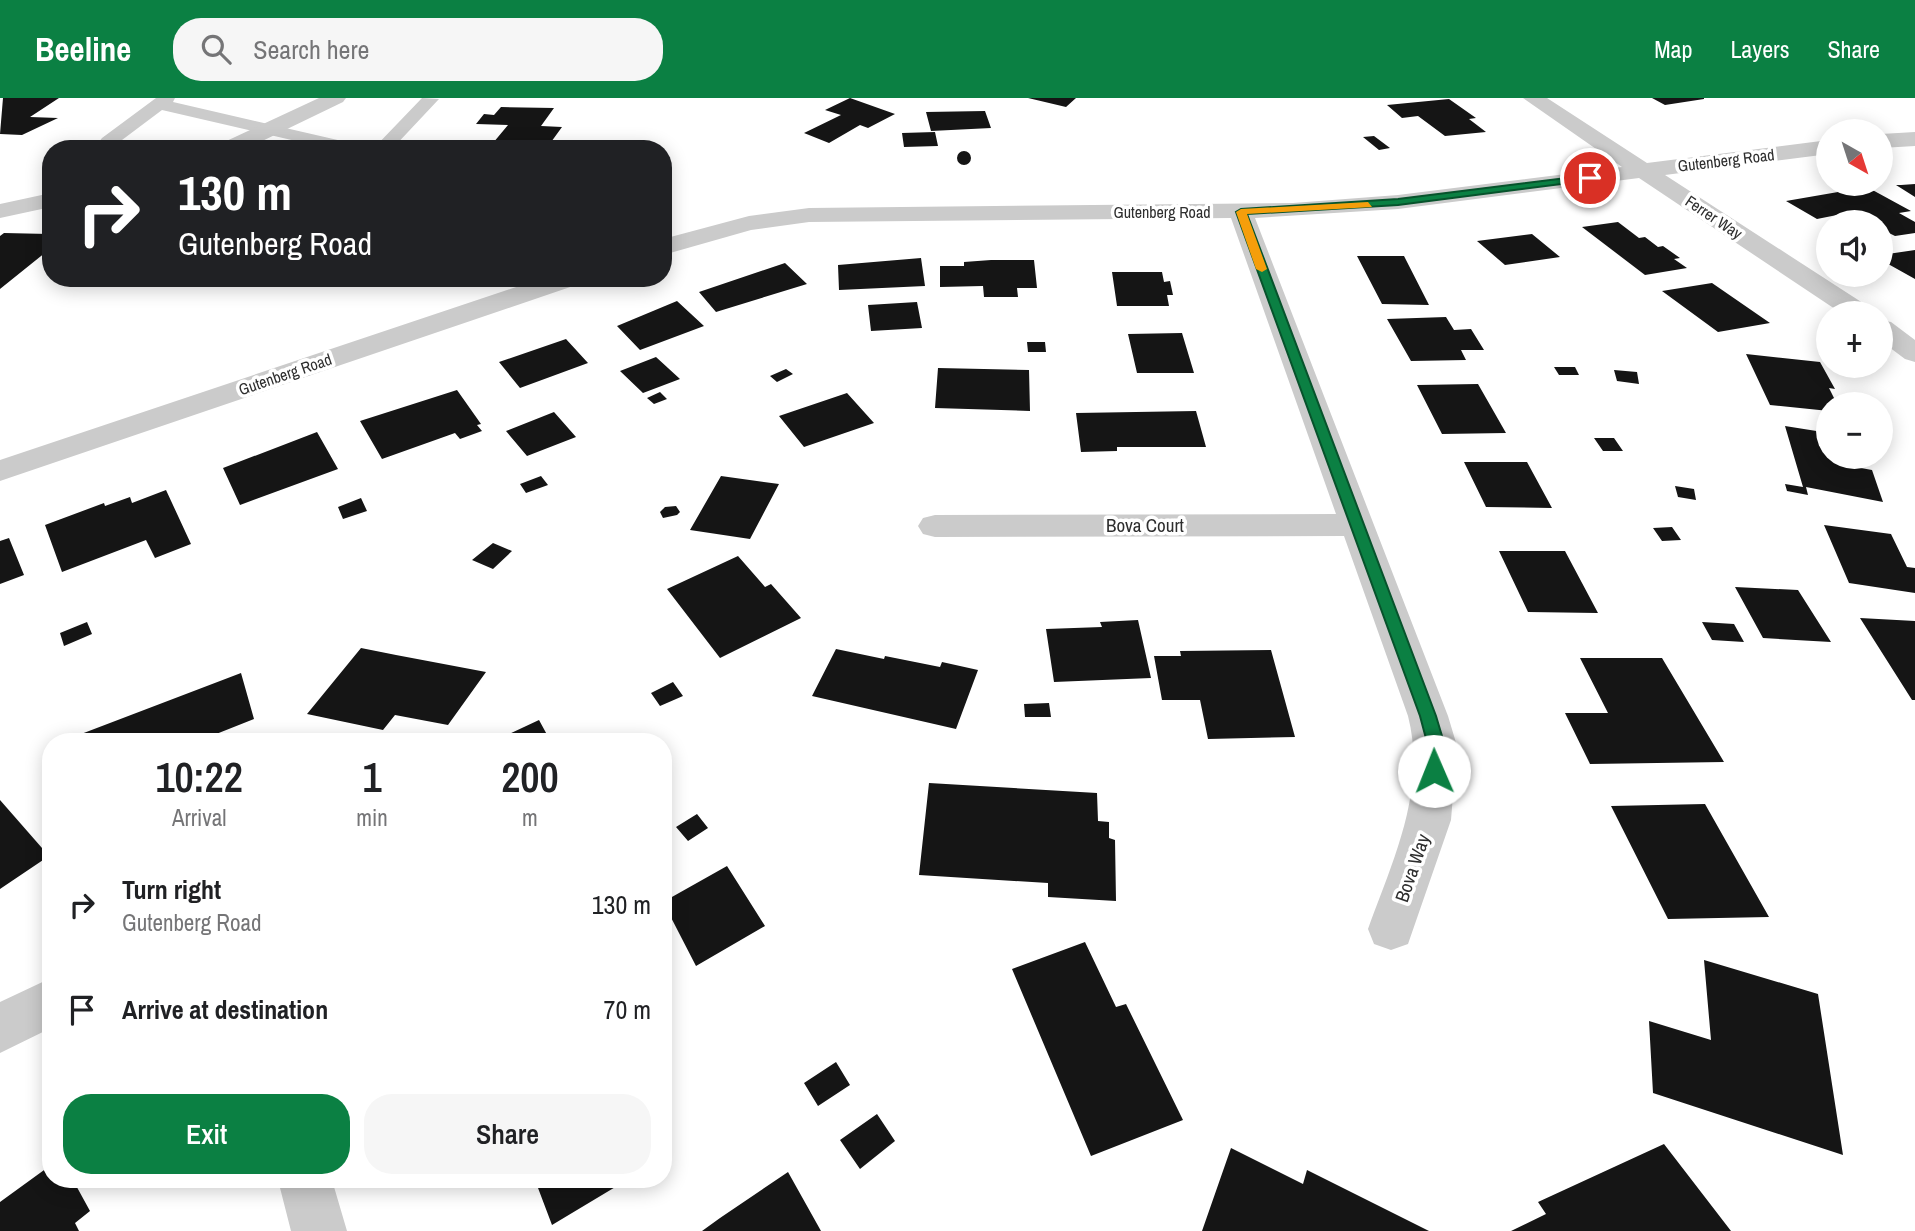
<!DOCTYPE html>
<html lang="en">
<head>
<meta charset="utf-8">
<style>
	body { margin:0; font-family:"Archivo Narrow",sans-serif; background:#f6f6f6; color:#202124; height:100vh; display:flex; flex-direction:column; font-size:26px; white-space:nowrap }
	* { box-sizing:border-box; margin:0 }
	p { font-size:23px; color:#757577 }
	.icon { flex:none; width:38px; height:38px; fill:none; stroke:currentColor; stroke-width:2; stroke-linecap:round; stroke-linejoin:round }
	.map { position:relative; flex:1; overflow:hidden }
	.details { position:absolute; left:42px; top:635px; width:630px; height:455px; display:flex; flex-direction:column; background:#fff; border-radius:28px; box-shadow:0 4px 18px #0003 }
	.details>* { flex:none }
	.top-card { position:absolute; left:42px; top:42px; width:630px; height:147px; border-radius:28px; box-shadow:0 4px 18px #0003; background:#202124; color:#fff; overflow:hidden }
	.needle { width:46px; rotate:141deg }
	.buttons { position:absolute; left:1816px; top:21px; display:grid; gap:14px }
	.buttons a { display:grid; place-items:center; width:77px; height:77px; border-radius:50%; background:#fff; box-shadow:0 4px 18px #0003; font-size:35px }
	.pin { position:absolute; display:grid; place-items:center; width:60px; height:60px; color:#fff; margin:-30px; border:4px solid #fff; border-radius:50%; box-shadow:0 2px 7px #0007 }
	.me { position:absolute; width:77px; margin:-38px; rotate:359deg; stroke-linejoin:round; filter:drop-shadow(0 0 5px #0008) }
	.turn { display:flex; align-items:center; gap:24px; height:147px; padding:0 21px; font-size:32px }
	.turn .icon { width:91px; height:91px; stroke-width:2.5 }
	.turn b { display:block; font-size:49px; line-height:60px }
	.eta { display:flex; justify-content:space-evenly; align-items:center; height:119px; text-align:center }
	.eta b { font-size:42px; font-weight:600; line-height:49px }
	.action { display:flex; gap:14px; margin-top:auto; padding:14px 21px }
	.action a { flex:1; height:80px; border-radius:28px; background:#0b8043; color:#fff; font-size:28px; font-weight:600; line-height:80px; text-align:center }
	.action a+a { background:#f6f6f6; color:#202124 }
	ul { padding:0; list-style:none }
	li { display:flex; align-items:center; gap:21px; height:105px; padding:0 21px }
	li div { flex:1 }
	li b { display:block; font-size:26px }
	li em { font-style:normal }
	header { display:flex; align-items:center; gap:42px; box-sizing:border-box; height:98px; padding:0 35px; background:#0b8043; color:#fff }
	header strong { font-size:33px }
	nav { display:flex; gap:38px; margin-inline-start:auto; font-size:24px }
	.search { width:490px; height:63px; background:#f6f6f6; display:flex; align-items:center; gap:18px; box-sizing:border-box; padding:0 24px; border-radius:28px; color:#757577; font-size:26px }
	.map>svg:first-child { display:block }
	.building { fill:#151515 }
	.lines { fill:none; stroke-linecap:round; stroke-linejoin:round }
	.service { fill:#cbcbcb; fill-rule:evenodd }
	.minor { fill:#cbcbcb; fill-rule:evenodd }
	.route { fill:#0b8043; stroke:#07532c; stroke-width:2 }
	.slow { fill:#f59e0b }
	.labels { text-anchor:middle; dominant-baseline:central; stroke-width:7; stroke-linejoin:round; paint-order:stroke }
	.far-street-label { font-size:16px; fill:#2e2e2e; stroke:#fff }
	.street-label { font-size:19px; fill:#2e2e2e; stroke:#fff }
</style>
</head>
<body>
<header>
<strong>Beeline</strong>
<div class="search"><svg class="icon" aria-label="search" viewBox="0 0 24 24"><circle cx="10" cy="10" r="6"/><path d="M15 15l6 6"/></svg>Search here</div>
<nav><a>Map</a><a>Layers</a><a>Share</a></nav>
</header>
<div class="map">
<svg width="1915" height="1133" viewBox="0 0 1915 1133">
	<rect width="100%" height="100%" fill="#fff"/>
	<path class="building" d="M3,0h56l-29,19 28,1 -36,17 -22,-1z
		M850,0l45,16 -27,14 -8,-3 -31,18 -25,-10 37,-18 -16,-5z
		M1028,0h48l-10,9z
		M1652,0h52v1l-39,6z
		M1449,1l27,19 -7,1 17,13 -41,4 -27,-20 -16,2 -15,-13z
		M501,9l53,1 -13,18 21,1 -16,22h-58l20,-24 -32,-1 8,-10 10,1z
		M985,13l6,17 -60,3 -5,-19z
		M935,34l3,14 -34,1 -2,-14z
		M1374,38l16,12 -11,2 -16,-13z
		M957 60a7 7 0 1 1 14 0a7 7 0 1 1-14 0Z
		M1915,86v13l-19,-12h5z
		M1867,89l44,24 -12,2 16,9v11l-20,3 -14,-7v-7h-11l-9,-5 -10,2 -9,-5 -25,5 -31,-18z
		M1618,124l21,16 6,-1 13,10 5,-1 17,12 -6,1 13,9 -42,7 -63,-48z
		M4,135l45,1 -6,5h8v9l-51,41v-53z
		M1532,136l28,23 -55,8 -28,-24z
		M1915,152v29l-34,-19v-5z
		M1357,158h47l25,49 -47,-1z
		M921,160l4,28 -86,4 -1,-25z
		M991,162h43l3,28h-20l1,9h-34l-1,-11 -43,1v-21h24v-4z
		M785,165l22,21 -91,28 -17,-20z
		M1112,174h50l2,10 6,-1 3,14h-6l2,11h-52z
		M1712,185l58,40 -52,9 -56,-41z
		M677,203l27,25 -64,24 -23,-24z
		M917,204l5,26 -51,3 -3,-26z
		M1446,219l8,13 17,-1 13,21h-23l5,10 -55,1 -24,-42z
		M1182,235l12,40h-57l-9,-39z
		M566,241l22,24 -68,25 -21,-26z
		M1027,244h18l1,10h-18z
		M1746,256l74,8 15,27 -6,-1 8,16h-8v7l-59,-6z
		M656,259l24,22 -37,14 -23,-22z
		M1554,269h21l4,8h-20z
		M938,270l91,2 1,41 -95,-3z
		M786,271l7,5 -16,8 -7,-6z
		M1614,272l23,2 2,12 -22,-3z
		M1478,286l28,49 -64,1 -25,-49z
		M457,292l24,34 -4,1 5,6 -22,8 -5,-6 -73,26 -22,-38z
		M660,294l7,7 -13,5 -7,-6z
		M847,295l27,30 -70,24 -25,-31z
		M1196,313l10,36h-89v4l-36,1 -5,-39z
		M554,314l22,25 -49,19 -21,-25z
		M1785,328l44,7v24h28l4,11 11,2 11,32 -77,-15 2,8 -21,-4 -2,-7 18,3z
		M317,334l21,37 -98,36 -17,-37z
		M1594,340h20l9,13h-20z
		M1464,364h63l25,46 -66,-1z
		M541,378l7,9 -22,8 -6,-9z
		M721,378l58,8 -29,55 -60,-9z
		M1675,388l19,3 2,11 -18,-3z
		M166,392l25,54 -36,14 -9,-18 -84,32 -17,-47 59,-22 1,3 25,-9 2,6z
		M361,400l6,13 -24,8 -5,-12z
		M676,408l4,6 -3,3 -14,3 -3,-6 5,-5z
		M1824,427l67,9 16,33 8,1v25l-66,-10z
		M1672,429l9,13 -19,1 -9,-13z
		M9,440l15,37 -24,9v-43z
		M493,445l19,8 -19,18 -21,-9z
		M1499,453h66l33,62 -70,-1z
		M738,458l27,31 6,-3 30,34 -81,40 -53,-69z
		M1735,489l63,3 33,52 -68,-4z
		M1860,520l55,3v79h-3z
		M1138,522l13,58 -97,4 -8,-53 56,-2 -2,-5z
		M87,524l5,12 -28,12 -4,-13z
		M1702,524l32,2 10,18 -32,-2z
		M361,550l35,7 90,17 -38,53 -53,-10 -12,15 -76,-16z
		M836,551l48,10 1,-3 55,11 2,-5 36,8 -22,59 -144,-33z
		M1271,552l24,87 -87,2 -8,-39h-38l-8,-44h27l-1,-5z
		M1580,560h82l62,104 -134,2 -25,-51h43z
		M241,575l13,46 -58,23h-128v-3z
		M673,584l10,14 -23,10 -9,-13z
		M1049,605l2,14h-26l-1,-13z
		M539,622l12,22h-59z
		M929,685l168,10 1,28 11,1v16l6,2 1,61 -68,-4v-14l-129,-8z
		M0,702l49,56 -49,33z
		M1705,706l64,113 -101,2 -57,-113z
		M697,716l11,14 -20,13 -12,-14z
		M727,768l38,60 -69,40 -33,-64z
		M1085,844l31,65 10,-3 57,116 -92,36 -79,-187z
		M1704,862l114,34 25,161 -190,-62 -4,-72 62,19z
		M836,964l14,23 -32,21 -14,-23z
		M877,1016l18,27 -35,28 -20,-29z
		M1664,1046l67,87h-220l35,-17 -8,-12z
		M1231,1050l72,36 4,-14 122,61h-227z
		M51,1067v15h22l17,31 -15,12 4,8h-79v-29z
		M788,1074l33,59h-119l18,-13z
		M535,1082h92l-75,45z"/>
	<g class="lines">
		<path class="service" d="M156,0h19l-2,4 182,42 9,5h-34l-168,-39 -48,36h-12l-3,-4 3,-4z
			M422,0l17,1 -47,50h-19z"/>
		<path class="minor" d="M319,0h27l-3,4 -97,47h-29l3,-5z
			M1523,0h24l100,65 182,-23v14l-164,21 204,132 4,6h-32l-202,-135 -241,31 -143,9 193,498 9,30 -6,74 -43,124 -17,6 -17,-6 -6,-15c25,-69 59,-139 40,-213l-64,-180 -409,1 -12,-3 -5,-8 5,-8 12,-3 401,-1 -105,-296 -422,4 -58,8 -88,25v-16l86,-23 60,-8 484,-5 105,-8 224,-28z
			M1915,34v14l-34,2v-14z
			M51,95v14l-51,11v-14z
			M543,180h40l-4,6 -579,197v-21z
			M1881,222l10,2 24,18v22l-10,-3 -24,-18z
			M51,880v50l-51,25v-51z
			M278,1082h54l15,51h-56z"/>
	</g>
	<path class="route" d="M1590,77l3,5 -195,25 -151,9 189,502 9,30 -2,25 -9,7 -9,-7 3,-25 -8,-30 -184,-504 5,-3 157,-10z"/>
	<path class="slow" d="M1368,104l4,5 -125,7 20,55 -5,3 -6,-3 -20,-57 5,-3z"/>
	<g class="labels">
		<g class="far-street-label">
			<text transform="translate(1726 62) rotate(-7)">Gutenberg Road</text>
			<text x="1162" y="114">Gutenberg Road</text>
			<text transform="translate(1714 119) rotate(34)">Ferrer Way</text>
			<text transform="translate(285 276) rotate(-19)">Gutenberg Road</text>
		</g>
		<g class="street-label">
			<text x="1145" y="427">Bova Court</text>
			<text transform="translate(1412 770) rotate(-71)">Bova Way</text>
		</g>
	</g>
</svg>
<div class="buttons">
<a><svg class="needle" viewBox="-14 -14 28 28"><path d="M0-13l5 13h-10z" fill="#e53935"/><path d="M0 13l5-13h-10z" fill="#757577"/></svg></a>
<a><svg class="icon" aria-label="sound" viewBox="0 0 24 24"><path d="M4 9h4l5-4v14l-5-4H4zM17 9q2 3 0 6"/></svg></a>
<a>+</a>
<a>−</a>
</div>
<div class="pin" style="left:1590px;top:80px;background:#d93025"><svg class="icon" aria-label="arrive" viewBox="0 0 24 24"><path d="M6 21V4h12l-3 4 3 4H6"/></svg></div>
<svg class="me" style="left:1434px;top:673px" viewBox="-20 -20 40 40"><circle r="19" fill="#fff"/><path d="M0-13L10 11 0 6-10 11z" fill="#0b8043"/></svg>
<div class="top-card">
<div class="turn"><svg class="icon" aria-label="right" viewBox="0 0 24 24"><path d="M7 20v-9h11M14 6l5 5-5 5"/></svg><div><b>130 m</b>Gutenberg Road</div></div>
</div>
<section class="details">
<div class="eta">
<div><b>10:22</b><p>Arrival</p></div>
<div><b>1</b><p>min</p></div>
<div><b>200</b><p>m</p></div>
</div>
<ul>
<li><svg class="icon" aria-label="right" viewBox="0 0 24 24"><path d="M7 20v-9h11M14 6l5 5-5 5"/></svg><div><b>Turn right</b><p>Gutenberg Road</p></div><em>130 m</em></li>
<li><svg class="icon" aria-label="arrive" viewBox="0 0 24 24"><path d="M6 21V4h12l-3 4 3 4H6"/></svg><div><b>Arrive at destination</b></div><em>70 m</em></li>
</ul>
<div class="action"><a>Exit</a><a>Share</a></div>
</section>
</div>
</body>
</html>
